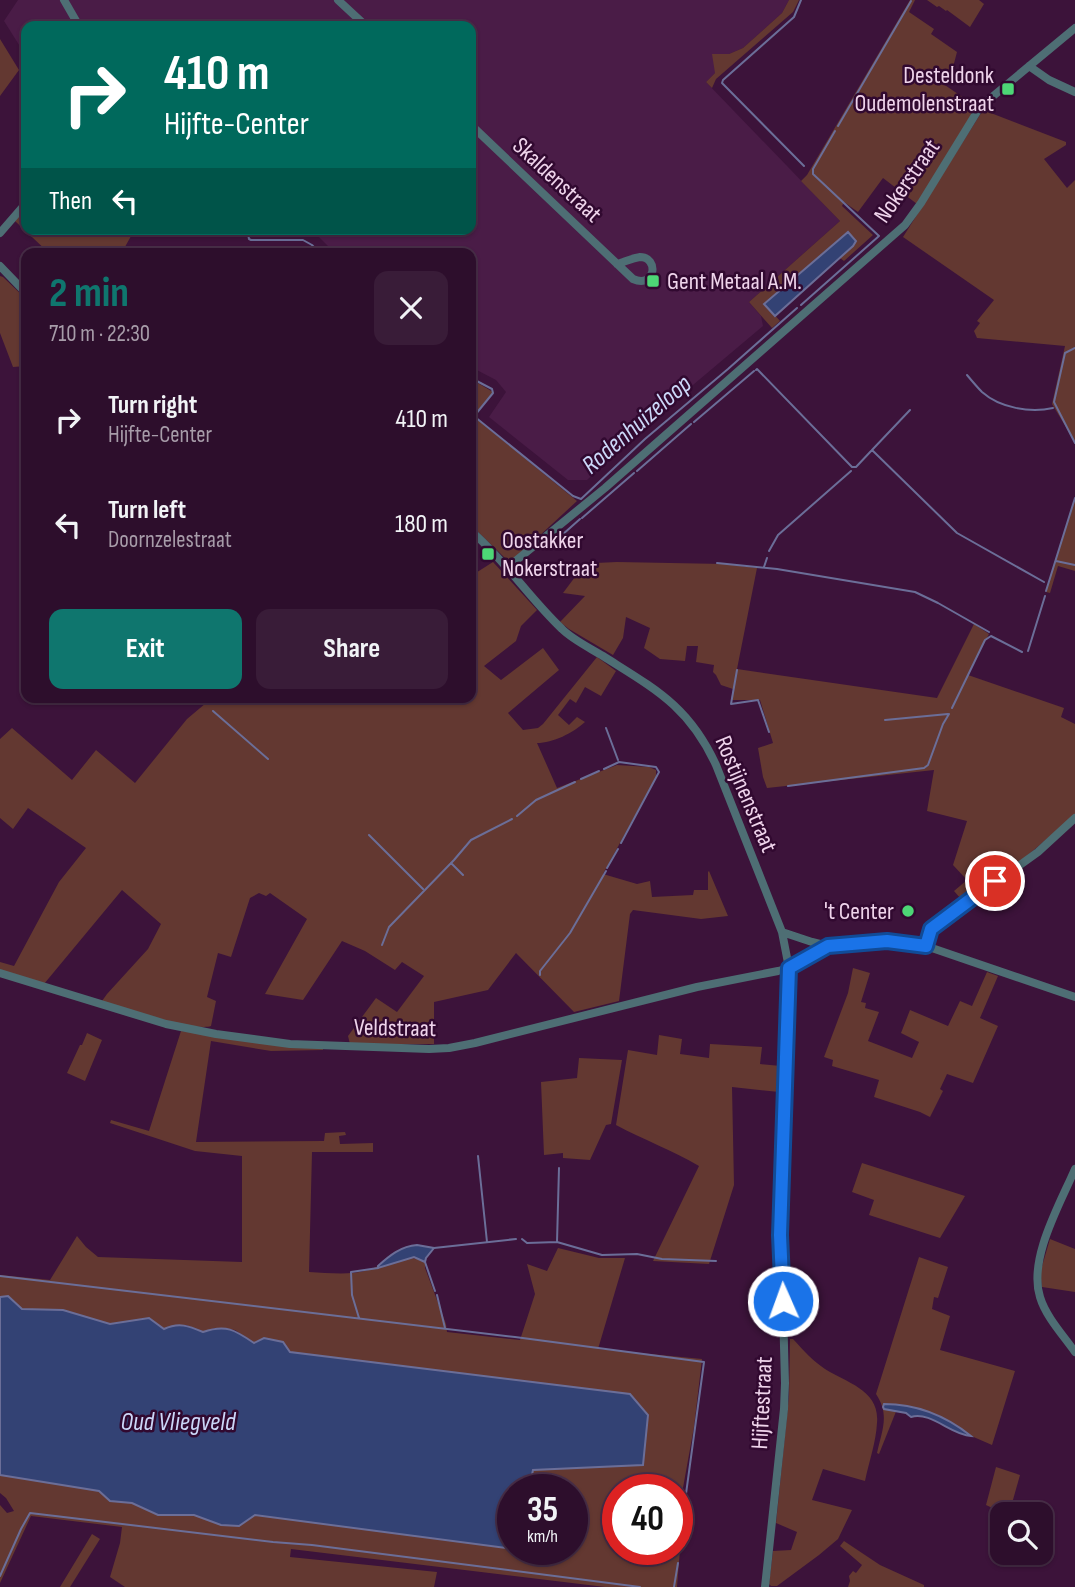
<!DOCTYPE html>
<html lang="en">
<head>
<meta charset="utf-8">
<style>
	body { margin:0; font-family:"Sofia Sans Condensed",sans-serif; background:#391c38; color:#f1f3f6; height:100vh; display:flex; flex-direction:column; font-size:26px; white-space:nowrap }
	* { box-sizing:border-box; margin:0 }
	p { font-size:23px; color:#a79ca9 }
	.icon { flex:none; width:38px; height:38px; fill:none; stroke:currentColor; stroke-width:2; stroke-linecap:round; stroke-linejoin:round }
	.map { position:relative; flex:1; overflow:hidden }
	.panel { position:absolute; left:21px; top:248px; width:455px; height:455px; display:flex; flex-direction:column; background:#2d0e2c; border-radius:14px; box-shadow:0 2px 5px #0004,0 0 0 2px #482e48 }
	.panel>* { flex:none }
	.top-card { position:absolute; left:21px; top:21px; width:455px; height:214px; border-radius:14px; box-shadow:0 2px 5px #0004,0 0 0 2px #482e48; background:#00695c; color:#fff; overflow:hidden }
	.tools { position:absolute; left:990px; top:1502px; display:grid; gap:14px }
	.tools a { display:grid; place-items:center; width:63px; height:63px; border-radius:14px; background:#2d0e2c; box-shadow:0 2px 5px #0004,0 0 0 2px #482e48; font-size:35px }
	.speed { position:absolute; left:497px; top:1474px; display:flex; gap:14px; font-size:35px; font-weight:700; text-align:center }
	.speed>* { display:grid; place-content:center; width:91px; height:91px; border-radius:50%; background:#2d0e2c; box-shadow:0 2px 5px #0004,0 0 0 2px #482e48; line-height:1 }
	.speed small { font-size:18px; font-weight:400 }
	.speed .limit { border:10px solid #d22; background:#fff; color:#111 }
	.pin { position:absolute; display:grid; place-items:center; width:60px; height:60px; color:#fff; margin:-30px; border:4px solid #fff; border-radius:50%; box-shadow:0 2px 7px #0007 }
	.me { position:absolute; width:77px; margin:-38px; rotate:358deg; stroke-linejoin:round; filter:drop-shadow(0 0 5px #0008) }
	.turn { display:flex; align-items:center; gap:24px; height:147px; padding:0 28px; font-size:32px }
	.turn .icon { width:91px; height:91px; stroke-width:2.5 }
	.turn b { display:block; font-size:49px; line-height:60px }
	.then { display:flex; align-items:center; height:66px; padding:0 28px; background:#0003; gap:14px; font-size:26px }
	.round { display:grid; place-items:center; flex:none; width:74px; height:74px; border-radius:14px; background:#391c38 }
	.headline { display:flex; align-items:center; justify-content:space-between; height:119px; padding:0 28px }
	h1 { font-size:42px; font-weight:700; line-height:52px; color:#0f766e }
	.cta { display:flex; gap:14px; margin-top:auto; padding:14px 28px }
	.cta a { flex:1; height:80px; border-radius:14px; background:#0f766e; color:#fff; font-size:28px; font-weight:700; line-height:80px; text-align:center }
	.cta a+a { background:#391c38; color:#f1f3f6 }
	ul { padding:0; list-style:none }
	li { display:flex; align-items:center; gap:21px; height:105px; padding:0 28px }
	li div { flex:1 }
	li b { display:block; font-size:26px }
	li em { font-style:normal }
	.map>svg:first-child { display:block }
	.built { fill:#4a1c47 }
	.green { fill:#633831 }
	.water { fill:#334274; stroke:#6b6e98; stroke-width:2 }
	.lines { fill:none; stroke-linecap:round; stroke-linejoin:round }
	.stream { stroke:#6b6e98; stroke-width:2 }
	.minor { stroke:#4e6e74; stroke-width:8 }
	.route-casing { stroke:#114b97; stroke-width:18 }
	.route { stroke:#1a73e8; stroke-width:12 }
	.poi-dot { fill:#4dd676; stroke:#310930; stroke-width:2.5 }
	.labels { text-anchor:middle; dominant-baseline:central; stroke-width:5; stroke-linejoin:round; paint-order:stroke }
	.poi-label { font-size:24px; fill:#efd4eb; stroke:#310930; text-anchor:end }
	.street-label { font-size:24px; fill:#efd4eb; stroke:#310930 }
	.water-label { font-size:26px; font-style:italic; fill:#cbd7f8; stroke:#310930 }
</style>
</head>
<body>
<div class="map">
<svg width="1075" height="1587" viewBox="0 0 1075 1587">
	<rect width="100%" height="100%" fill="#3c133a"/>
	<path class="built" d="M18,0h771l-7,13 -39,35 -14,6 -14,19 -9,9 134,139 -91,81 12,14 2,10 -120,101 -56,53h-19l-79,-63 17,-25 -10,-12 -25,-13v-113h-138l-1,-4 -21,-21h160v-203h-445v30l-22,-35z"/>
	<path class="green" d="M789,0h10l-6,12 -77,67 -4,9 -6,-6 9,-9 -3,-19h17l14,-6 39,-35z
		M910,0h5l-6,12 25,17 -3,5 26,18 -5,19 -13,10 35,24 2,4 -59,95 -34,-26 -25,34 -14,-10 -2,4 31,29 -29,26 -4,-3 16,-17 -9,-9 -82,72 15,17 -8,7 -23,-26 91,-81 -39,-40 6,-6 23,-39z
		M927,0h52l5,4 -14,23 -23,-17 -1,1 -7,-5 -2,1z
		M0,39l19,31 -19,26z
		M983,110l83,32v3l-22,14 23,29 8,-8v262l-23,-38 13,-58 -88,-8 -3,-7 6,-8 -3,-2 17,-21 -91,-63z
		M26,207v22h109l-14,25h-71l-35,-33z
		M0,276l3,1 23,22v67l-13,1 -13,-34z
		M471,379l22,13 -20,24 104,85 -66,61 -5,-3 -35,-34z
		M1075,497v74l-17,-5 -8,27 -4,-1z
		M493,562l44,48 -16,16 -5,15 -32,25 17,14 42,-32 16,22 -51,43 15,17 15,-2 5,-4 54,-67 19,14 -15,25 -16,-9 -9,16 -6,-4 -12,16 11,10 8,-8 8,5c-12,11 -32,21 -48,21l20,45 60,-23 32,2 7,3v7l-53,97 34,10 13,-3 2,16 41,-2 1,-5h14v-18l1,-1 19,45 -27,3 -68,-9 -3,4 -11,87 -45,11 -58,-59 -28,37 -54,12v42h-84l-2,-8 28,-38 21,14 27,-36 -22,-14 -7,8 -30,-19 -23,-10 -39,59 -38,-6 42,-75 -37,-26 -4,3 -7,-3 -9,5 -19,59 -13,-4 -11,44 9,4 -5,25c-17,6 -89,-19 -109,-25l5,-7 41,-45 13,-25 -39,-34 -78,94 -44,-14v-8l14,4 45,-84 27,-34 -58,-40 -15,21 -13,-11v-79l12,-11 60,52 24,-30 39,33 52,-64 25,-21h259v-122z
		M617,562l107,2 33,4 -20,101 200,29 37,-74 15,10 -21,41 96,33 -3,9 14,7v91l-53,45 -58,39h-3l-7,-8 13,-11 -14,-15 14,-44 -40,-10 7,-41 -167,18 -4,-11 -5,-29 15,-5 -13,-43h-29l2,-11 -12,-4 -5,-10 -3,-3 1,-7 -18,-3 2,-16h-11l-2,15 -25,-2 -16,-11 6,-20 -24,-11 -3,21 -10,17 -44,-26 -9,-7 25,-26 -22,-3 12,-16 -5,-2 4,-11z
		M853,968l17,5 -9,29 5,1 -1,5 14,4 -11,29 44,17 7,-16 -18,-9 9,-23 38,16 12,-25 12,5 15,-34 11,4 -18,42 18,8 -25,57 -26,-9 -7,15 3,2 -13,26 -10,-5 -46,-15 5,-17 -47,-14 1,-6 -9,-3 24,-64z
		M181,1031l142,17v2l-52,1 -60,-10 -15,101 128,-1 1,-8 20,-1 1,3 -7,1 1,8 33,-1v9h-61l-3,120c23,1 47,5 69,-6l1,2c15,-6 32,-15 46,-6v6l21,56 1,8 73,8 15,-46 -8,-30 20,7 11,-23 41,10h26l-27,91 104,10 -8,68 -17,94v-32h-59v60h59v-2l3,2 -3,38h-72l-314,-38 -1,8 147,15 -3,15h-309l-15,-10 10,-34 2,-16 -91,-11 -31,67v-78l7,8 7,-2 -8,-13 -6,-5v-18l99,16 11,10 22,2 26,12h36l27,10 18,1 16,-11 258,34h59v-60h-43l4,-19 -243,-118 -8,-10 -28,1 -19,-13 -20,-2 -12,4 -17,-7 -22,4 -15,-11 -39,6 -47,-14 -41,-1 -14,-13 -8,1v-22l50,5 27,-44 9,11 12,10 144,5v-106l-47,-5 -85,-28 1,-3 38,11z
		M87,1033l15,7 -17,41 -18,-8 13,-28h2z
		M659,1035l23,4 -2,15 29,4 1,-14 52,3 -2,17 21,2 -2,26 -47,-5 2,98 -25,79 -56,-3 46,-95c-27,-16 -55,-26 -83,-41l12,-75 29,5z
		M579,1058l43,2 -11,64 -5,1 -16,35 -27,-2v-5l-19,2 -3,-73 36,-4z
		M862,1163l103,33 -25,42 -71,-23 5,-15 -22,-8z
		M1050,1239l25,10v43l-33,-5 -2,-14z
		M919,1257l29,10 -10,31 -4,-1 -2,12 18,7 -10,34 75,21 -23,74 -62,-27 -33,-9 -18,45 -2,-1c5,-23 13,-38 -1,-59z
		M790,1339h3c10,11 20,22 32,30 22,14 55,21 52,54 -1,19 -8,39 -12,58l-42,-12 -11,31 40,10 -14,29 -19,16 -42,31h-6l-2,-2 4,-33 18,-1 6,-18 -21,-9 13,-127z
		M996,1467l24,8 -11,39h-4l-19,-9z
		M92,1534l8,5 -30,48h-10z
		M844,1541l36,24 44,20v2h-76l2,-6 -1,-5 4,-5 3,2 6,-8 -22,-19z"/>
	<path class="water" d="M848,232l8,9 -3,5 -78,70 -11,-12z
		M417,1245l17,3 -8,10 -1,4 -11,-5 -36,11v-2c11,-10 23,-20 39,-21z
		M8,1296l14,13 41,1 47,14 39,-6 15,11c15,-7 25,-3 39,3 23,-8 32,-2 51,11l10,-5 19,4 7,10 340,42 18,21 -5,50 -110,5 -4,19h-16v60l-258,-34 -16,11 -18,-1 -27,-10h-36l-26,-12 -22,-2 -11,-10 -99,-16v-178z
		M884,1404c33,0 62,12 87,32 -20,-1 -40,-25 -60,-19l-5,-4 -22,-4 -1,-2z"/>
	<g class="lines">
		<path class="stream" d="M801,0l-7,17 -71,63 -1,3 82,83
			M838,126l73,-125
			M247,229l2,10 2,1h52l9,5 8,9
			M801,305l78,-69 -66,-62v-5l22,-38
			M1075,348l-10,5 -11,49 21,41
			M756,370l1,-1 95,98h4l16,-17 85,83 87,49
			M967,375c5,6 10,12 15,17 18,16 48,21 71,16
			M471,378l21,11 1,4 -18,22v2l98,79 8,3 64,-60 83,-70 69,-61
			M694,422l60,-51
			M872,450l38,-40
			M637,471l54,-47
			M582,518l52,-45
			M562,535l18,-16
			M769,551l9,-16 73,-64
			M1056,561l19,4
			M717,563l60,6 138,23 23,11 51,29
			M764,567l3,-9
			M1046,591l29,-93
			M1028,651l17,-55
			M737,670l-6,34 27,-4 11,32
			M952,708l33,-68 6,-4 31,16
			M213,711l55,48
			M885,720l63,-6
			M606,728l12,32
			M604,769l15,-7 37,5 3,5 -38,71
			M581,779l18,-8
			M788,786l136,-18 4,-3 15,-41 6,-10
			M517,816l19,-16 39,-18
			M369,835l54,54
			M451,863l12,12
			M607,868l11,-19
			M382,945l7,-18 65,-67 17,-20 41,-21
			M540,975v-4l30,-38 36,-62
			M478,1156l9,86
			M522,1239l5,4 30,-1 45,13 35,-1 25,5 54,2
			M557,1242l2,-74
			M434,1248l82,-9
			M425,1262l10,29
			M0,1276l515,61 189,25 -25,183
			M437,1295l8,33
			M359,1318l-7,-23 -1,-23 27,-4
			M0,1576l21,-47 9,-16 243,29 39,3 328,42
			M674,1587l4,-24"/>
		<path class="minor" d="M64,0l15,26
			M338,0l28,26
			M1029,66l20,14 26,12
			M471,125l162,154c23,10 26,-22 7,-22 -7,1 -16,5 -23,7
			M0,233l26,-30
			M0,266l26,27
			M471,531c34,29 59,68 91,98 11,11 28,19 41,27 52,33 86,50 113,109l66,167 7,36 -8,267 4,148 -1,26 -19,178
			M507,568l98,-80 300,-263 16,-22 59,-96 95,-79
			M782,932l30,10 16,4 59,-5 39,5 149,51
			M926,946l5,-17 107,-77 37,-34
			M0,973l166,51 50,10 74,10 139,5 20,-1 26,-5 222,-56 81,-16 11,-3 39,-22
			M1075,1169c-15,35 -47,90 -35,128 6,20 23,38 35,55"/>
	</g>
	<g class="lines">
		<defs>
			<path id="route" d="M783,1301l-3,-66 9,-267 39,-22 59,-5 39,5 5,-17 64,-48"/>
		</defs>
		<use href="#route" class="route-casing"/>
		<use href="#route" class="route"/>
	</g>
	<g class="poi-dot">
		<rect x="1001" y="82" width="14" height="14" rx="3.5"/>
		<rect x="646" y="274" width="14" height="14" rx="3.5"/>
		<rect x="481" y="547" width="14" height="14" rx="3.5"/>
		<circle cx="908" cy="911" r="7"/>
	</g>
	<g class="labels">
		<g class="poi-label">
			<text x="994" y="75">Desteldonk<tspan x="994" dy="28">Oudemolenstraat</tspan></text>
			<text x="667" y="281" text-anchor="start">Gent Metaal A.M.</text>
			<text x="502" y="540" text-anchor="start">Oostakker<tspan x="502" dy="28">Nokerstraat</tspan></text>
			<text x="894" y="911">'t Center</text>
		</g>
		<g class="street-label">
			<text transform="translate(557 180) rotate(43)">Skaldenstraat</text>
			<text transform="translate(907 181) rotate(-55)">Nokerstraat</text>
			<text transform="translate(746 794) rotate(67)">Rostijnenstraat</text>
			<text transform="translate(395 1028) rotate(1)">Veldstraat</text>
			<text transform="translate(762 1403) rotate(-87)">Hijftestraat</text>
		</g>
		<g class="water-label">
			<text transform="translate(637 425) rotate(-41)">Rodenhuizeloop</text>
			<text x="178" y="1422">Oud Vliegveld</text>
		</g>
	</g>
</svg>
<div class="tools">
<a><svg class="icon" aria-label="search" viewBox="0 0 24 24"><circle cx="10" cy="10" r="6"/><path d="M15 15l6 6"/></svg></a>
</div>
<div class="speed"><div>35<small>km/h</small></div><div class="limit">40</div></div>
<div class="pin" style="left:995px;top:881px;background:#d93025"><svg class="icon" aria-label="arrive" viewBox="0 0 24 24"><path d="M6 21V4h12l-3 4 3 4H6"/></svg></div>
<svg class="me" style="left:783px;top:1301px" viewBox="-20 -20 40 40"><circle r="17" fill="#1a73e8" stroke="#fff" stroke-width="3"/><path d="M0-11L8 9 0 5-8 9z" fill="#fff"/></svg>
<div class="top-card">
<div class="turn"><svg class="icon" aria-label="right" viewBox="0 0 24 24"><path d="M7 20v-9h11M14 6l5 5-5 5"/></svg><div><b>410 m</b>Hijfte-Center</div></div>
<div class="then">Then<svg class="icon" aria-label="left" viewBox="0 0 24 24"><path d="M17 20v-9H6M10 6l-5 5 5 5"/></svg></div>
</div>
<section class="panel">
<div class="headline"><div><h1>2 min</h1><p>710 m · 22:30</p></div><a class="round"><svg class="icon" aria-label="close" viewBox="0 0 24 24"><path d="M6 6l12 12M18 6L6 18"/></svg></a></div>
<ul>
<li><svg class="icon" aria-label="right" viewBox="0 0 24 24"><path d="M7 20v-9h11M14 6l5 5-5 5"/></svg><div><b>Turn right</b><p>Hijfte-Center</p></div><em>410 m</em></li>
<li><svg class="icon" aria-label="left" viewBox="0 0 24 24"><path d="M17 20v-9H6M10 6l-5 5 5 5"/></svg><div><b>Turn left</b><p>Doornzelestraat</p></div><em>180 m</em></li>
</ul>
<div class="cta"><a>Exit</a><a>Share</a></div>
</section>
</div>
</body>
</html>
